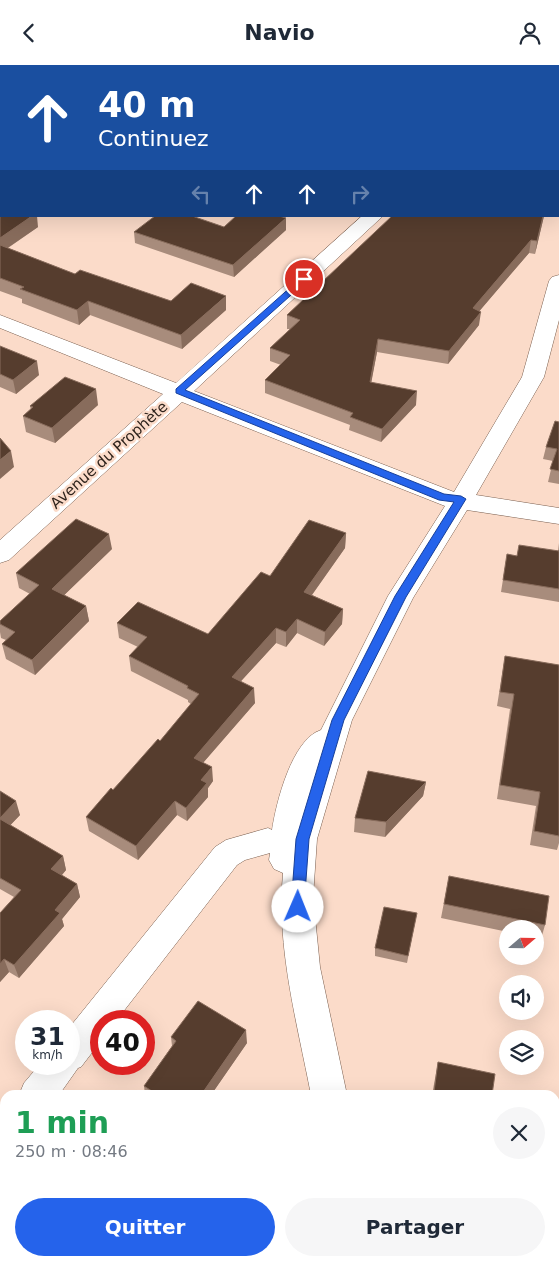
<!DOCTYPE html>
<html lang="fr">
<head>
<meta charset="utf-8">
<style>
	body { margin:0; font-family:"DejaVu Sans",sans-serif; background:#f6f6f7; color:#1f2937; height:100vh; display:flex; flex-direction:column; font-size:19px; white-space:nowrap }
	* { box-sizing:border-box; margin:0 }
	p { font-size:16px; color:#747a83 }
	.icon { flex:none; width:28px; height:28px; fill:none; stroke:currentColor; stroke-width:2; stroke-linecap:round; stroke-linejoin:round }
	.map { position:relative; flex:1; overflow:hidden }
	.panel { position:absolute; left:0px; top:1025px; width:560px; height:176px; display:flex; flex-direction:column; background:#fff; border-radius:15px 15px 0 0; box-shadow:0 5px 20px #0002 }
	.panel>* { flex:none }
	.hud { position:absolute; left:0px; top:0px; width:560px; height:152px; box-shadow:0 5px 20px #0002; background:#1a4fa0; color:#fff; overflow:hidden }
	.needle { width:32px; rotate:70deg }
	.controls { position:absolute; left:499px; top:855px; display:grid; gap:10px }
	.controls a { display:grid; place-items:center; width:45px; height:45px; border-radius:50%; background:#fff; box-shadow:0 5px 20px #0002; font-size:25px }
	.speed { position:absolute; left:15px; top:945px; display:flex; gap:10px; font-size:25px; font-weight:700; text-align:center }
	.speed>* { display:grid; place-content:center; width:65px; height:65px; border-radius:50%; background:#fff; box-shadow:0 5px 20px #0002; line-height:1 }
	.speed small { font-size:12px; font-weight:400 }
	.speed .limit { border:8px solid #d22; background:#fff; color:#111 }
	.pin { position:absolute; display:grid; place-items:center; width:42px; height:42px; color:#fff; margin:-21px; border:2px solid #fff; border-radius:50%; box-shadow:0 1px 5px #0007 }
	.me { position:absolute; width:55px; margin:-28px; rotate:1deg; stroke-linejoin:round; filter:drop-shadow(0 0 4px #0008) }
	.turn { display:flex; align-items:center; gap:18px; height:105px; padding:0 15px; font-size:22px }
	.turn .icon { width:65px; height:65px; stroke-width:2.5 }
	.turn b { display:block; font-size:35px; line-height:42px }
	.lanes { display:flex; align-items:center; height:48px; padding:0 15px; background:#0003; justify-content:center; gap:25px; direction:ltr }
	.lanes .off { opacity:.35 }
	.round { display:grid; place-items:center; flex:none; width:52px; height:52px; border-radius:26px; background:#f6f6f7 }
	.head { display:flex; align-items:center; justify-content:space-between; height:85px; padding:0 15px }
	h1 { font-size:30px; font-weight:700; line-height:38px; color:#1e9e55 }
	.button { display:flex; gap:10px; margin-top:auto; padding:10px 15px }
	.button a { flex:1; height:58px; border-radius:30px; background:#2563eb; color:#fff; font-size:20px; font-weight:700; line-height:58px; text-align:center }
	.button a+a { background:#f6f6f7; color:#1f2937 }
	header { display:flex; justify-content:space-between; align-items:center; height:65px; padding:0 15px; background:#fff; font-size:22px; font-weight:700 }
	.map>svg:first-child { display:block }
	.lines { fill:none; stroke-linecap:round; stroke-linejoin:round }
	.minor-casing { stroke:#7a5f4f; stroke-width:1 }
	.minor { fill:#fff; fill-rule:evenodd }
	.wall { fill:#a88c7c }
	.shaded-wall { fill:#886c5c }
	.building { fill:#563d2e; stroke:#886c5c }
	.route { fill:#2563eb; stroke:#184099 }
	.labels { text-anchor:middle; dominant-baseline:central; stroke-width:5; stroke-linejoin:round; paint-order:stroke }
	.street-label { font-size:15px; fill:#2e231c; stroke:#fbdbc9 }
</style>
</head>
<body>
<header><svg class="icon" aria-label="back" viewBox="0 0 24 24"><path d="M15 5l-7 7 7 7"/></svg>Navio<svg class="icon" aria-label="person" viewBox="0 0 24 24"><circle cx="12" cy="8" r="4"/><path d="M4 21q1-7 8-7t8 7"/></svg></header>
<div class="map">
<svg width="559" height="1201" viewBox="0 0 559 1201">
	<rect width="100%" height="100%" fill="#fbdbc9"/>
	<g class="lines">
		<defs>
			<path id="minor" d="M149,0h19l1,1h-19z
				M362,151h21l-189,175 260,101 68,-115 27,-96 3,-4 7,-2v45l-15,57 -68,118 83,13v16l-92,-14 -54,88 -61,122 -35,119 -4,58 7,70 27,128h-36c-14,-73 -35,-148 -28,-222l-9,-4 -5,-9 1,-7 -25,7 -8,5 -121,156h-15v20l-20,26 -3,1 -19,27h-40l5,-12 16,-19h29v-36l146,-181 11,-7 42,-12 4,2c4,-27 20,-91 49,-100l67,-134 57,-90 -263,-104 -173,158 -9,3v-23l163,-146 -163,-66v-13l176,68z
				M5,1053v41l-5,2v-41z
				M344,1196h38l1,5h-38z"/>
		</defs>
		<use href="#minor" class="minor-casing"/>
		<use href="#minor" class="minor"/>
	</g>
	<path class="wall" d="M226,0h333v1h-329z
		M0,135l38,27 -30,21 67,26 96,27 55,9 -44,39 -92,-34 -11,10 -57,-22v-4l-22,-8z
		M497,151h47l-9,38 -6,-1 -50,58v14l-31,39 -71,-12 -6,30 45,23 -35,37 -32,-12 1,-5 -85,-32v-13l16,-15 -11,-4v-13l20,-19h-3v-14z
		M224,162l62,3 -52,47 -99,-34 -1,-11z
		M0,281l39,29 -23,19 -16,-7z
		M98,340l-43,38 -29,-11 -3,-16 8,-6 -1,-4z
		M559,357v62l-11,-2 5,-21 -10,-2 3,-12z
		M346,468l-1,15 -33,47 31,14 -1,15 -18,22 -27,-13 -11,14 -10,-4 -35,38 14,22 -52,60 10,18 -5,7v9l-21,24 -10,-6 -39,45 -49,-29 -3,-14 74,-76 31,-37 -3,-2v-2l-57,-29 -2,-15 9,-9 -19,-9 -2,-15 91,11 62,-58z
		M559,478v59l-58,-10 6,-38 10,2 41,-5z
		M112,484l-48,46 22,11 3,15 -54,54 -29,-16 -4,-15 4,-4 -5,-2 -1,-6v-11l30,-27 -11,-6 -3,-15z
		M505,591l54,9v178l-2,7 -27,-5 6,-39 -39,-7 13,-90 -13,-3z
		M426,717l-3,14 -38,41 -31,-5 1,-14z
		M0,726l20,24 -10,10 53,31 3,14 -4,5 15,9 3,13 -18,22 2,7 -45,52 -10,-6 -9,10v-69l14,-16 -14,-8z
		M449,811l96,49 -4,14 -6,-1v-9h-27v3l-67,-14z
		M417,848l-10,50 -32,-7v-8z
		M171,972l76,6 -36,52h-66l-1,-9 28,-40z
		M438,997l54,33h-60z
		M5,1173v15l-5,-9z
		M502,1196h31l-3,5h-9z"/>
	<path class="shaded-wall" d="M28,0h9v1h-10z
		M1,16v12l-1,1v-12z
		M32,151h5l1,11 -38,26v-15z
		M543,151h1l-9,38 2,-13z
		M286,153v12l-52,47 -1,-12z
		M531,175l-2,13 -58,68 2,-13z
		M226,231v14l-44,39 -1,-14z
		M88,236l2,14 -11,10 -2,-15z
		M481,247l-2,13 -31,39 1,-13z
		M378,274l-1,13 -8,43 1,-13z
		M37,296l2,14 -23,19 -3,-14z
		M96,324l2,16 -43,38 -3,-15z
		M417,326l-1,14 -35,37 1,-13z
		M11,386l3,16 -14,12v-19z
		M346,468l-1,15 -41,58v-14z
		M109,469l3,15 -57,55 -3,-15z
		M86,541l3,15 -54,54 -3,-15z
		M343,544l-1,15 -18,22 1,-14z
		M297,554v14l-11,14v-15z
		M276,563v15l-44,48v-14z
		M254,623l1,15 -60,69 -1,-14z
		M212,702l1,14 -5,7v9l-21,24 -1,-13 15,-28z
		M426,717l-3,14 -38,41 1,-15z
		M16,736l4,14 -17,18 -3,-10v-5z
		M175,736l2,14 -39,45 -2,-14z
		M63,791l3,14 -11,13 -4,-14z
		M77,819l3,13 -18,22 2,7 -45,52 -5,-13 41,-55z
		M4,894l5,13 -9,10v-18z
		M246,965l1,13 -36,52h-10z
		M92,1196h13l-4,5h-12z"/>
	<path class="building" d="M0,0h29l-2,1h-26v15l-1,1z
		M263,0h296v12v-11h-291z
		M0,135l1,1v15h31l-32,22z
		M155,151h37l32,11 12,-11h43l7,2 -53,47 -99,-33z
		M392,151h151l-6,25 -6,-1 -58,68 8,4 -32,39 -71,-12 -8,43 47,9 -35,38 -32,-12 3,-4 -88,-33 25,-25 -20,-7 30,-28 -13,-5z
		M0,180l75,29 5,-4 91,31 20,-18 35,13 -45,39 -93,-34 -11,9 -57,-21 4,-2 -24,-9z
		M0,281l37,15 -24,19 -13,-6z
		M65,312l31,12 -44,39 -29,-12 10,-9 -3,-1z
		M555,356l4,1v49l-9,-2 7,-20 -11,-2z
		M0,373l11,13 -11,9z
		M76,454l33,15 -57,55 34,17 -54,54 -30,-16 13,-12 -15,-8v-3l39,-36 -23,-12z
		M309,455l37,13 -42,59 39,17 -18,23 -28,-13 -11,13 -10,-4 -44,49 22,11 -60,70 18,9 -11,13 6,3 -21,25 -11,-7 -39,45 -50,-29 25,-29 2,2 45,-51 2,2 39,-47 -12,-6 1,-2 -59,-30 18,-19 -30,-14 21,-21 70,32 53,-62 9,4z
		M519,480l40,6v-1v39l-56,-9 4,-26 10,2z
		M505,591l54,9v171l-25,-5 6,-39 -40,-7 14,-91 -14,-2z
		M368,706l58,11 -40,40 -31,-4z
		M0,726l16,10 -16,17z
		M0,754l63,37 -12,13 26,15 -22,26 5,3 -46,52 -10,-6 -4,5v-51l21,-23 -21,-12z
		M449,811l100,20 -4,29 -101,-21z
		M384,842l33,6 -9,43 -33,-8z
		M198,936l48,29 -45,65h-43l-14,-9 32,-45 -5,-4z
		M438,997l57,12 -3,21h-53v-2l-5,-1z
		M5,1173v10l-5,-4z
		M10,1196h82l-3,5h-82z"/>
	<path class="route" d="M302,212l7,2 -124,111 259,104 17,2 5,3 -60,98 -62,123 -35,119 -5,68 -2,4h-9l-2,-4 5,-68 36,-119 63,-124 59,-94 -15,-2 -263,-107v-4z"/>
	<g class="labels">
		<g class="street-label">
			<text transform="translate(109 390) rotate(-42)">Avenue du Prophète</text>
		</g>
	</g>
</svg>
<div class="controls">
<a><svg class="needle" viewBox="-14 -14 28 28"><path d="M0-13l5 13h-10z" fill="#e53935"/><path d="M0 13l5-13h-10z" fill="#747a83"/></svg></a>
<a><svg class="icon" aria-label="sound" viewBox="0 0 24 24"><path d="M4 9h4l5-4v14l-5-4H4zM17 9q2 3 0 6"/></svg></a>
<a><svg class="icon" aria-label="layers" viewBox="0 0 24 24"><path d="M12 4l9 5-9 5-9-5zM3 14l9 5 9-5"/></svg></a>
</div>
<div class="speed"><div>31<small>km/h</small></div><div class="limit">40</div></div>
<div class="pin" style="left:304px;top:214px;background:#d93025"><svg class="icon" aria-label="arrive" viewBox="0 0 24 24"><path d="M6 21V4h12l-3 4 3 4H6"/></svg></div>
<svg class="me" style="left:298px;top:842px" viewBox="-20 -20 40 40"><circle r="19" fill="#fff"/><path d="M0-13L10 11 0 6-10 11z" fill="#2563eb"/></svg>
<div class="hud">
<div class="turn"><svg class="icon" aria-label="ahead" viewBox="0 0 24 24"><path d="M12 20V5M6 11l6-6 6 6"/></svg><div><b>40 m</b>Continuez</div></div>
<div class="lanes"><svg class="icon off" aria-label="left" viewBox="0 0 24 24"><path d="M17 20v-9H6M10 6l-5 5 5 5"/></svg><svg class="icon" aria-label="ahead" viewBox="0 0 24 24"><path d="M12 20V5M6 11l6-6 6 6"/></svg><svg class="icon" aria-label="ahead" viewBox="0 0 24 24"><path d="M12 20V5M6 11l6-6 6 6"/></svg><svg class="icon off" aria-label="right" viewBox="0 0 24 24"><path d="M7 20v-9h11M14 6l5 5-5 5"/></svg></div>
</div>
<section class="panel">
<div class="head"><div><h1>1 min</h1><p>250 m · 08:46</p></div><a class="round"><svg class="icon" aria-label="close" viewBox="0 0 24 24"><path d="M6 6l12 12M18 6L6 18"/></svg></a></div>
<div class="button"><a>Quitter</a><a>Partager</a></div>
</section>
</div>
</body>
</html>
